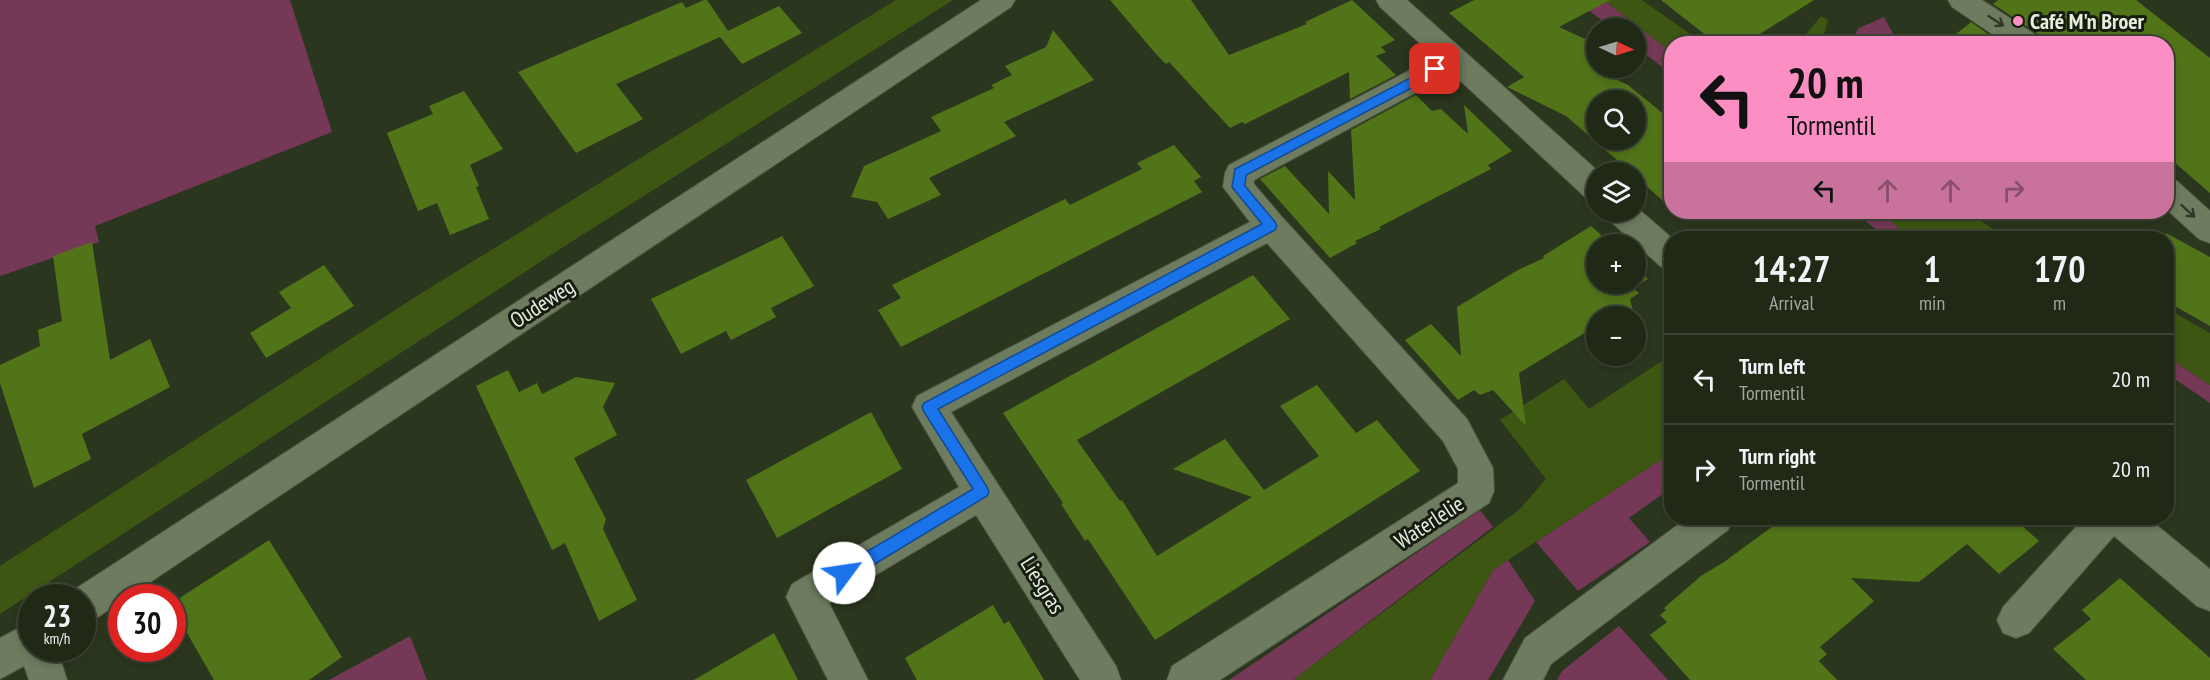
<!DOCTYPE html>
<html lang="en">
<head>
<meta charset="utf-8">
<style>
	body { margin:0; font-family:"PT Sans Narrow",sans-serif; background:#28301f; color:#f1f3f6; height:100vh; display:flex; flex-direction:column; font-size:22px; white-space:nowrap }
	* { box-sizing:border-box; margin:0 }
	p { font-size:20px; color:#a2a6a1 }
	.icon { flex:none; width:33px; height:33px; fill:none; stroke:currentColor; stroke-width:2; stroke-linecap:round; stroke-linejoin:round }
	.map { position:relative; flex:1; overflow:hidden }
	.details { position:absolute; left:1664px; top:231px; width:510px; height:294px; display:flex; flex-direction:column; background:#202816; border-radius:24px; box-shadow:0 3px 9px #0003,0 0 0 2px #3d4435 }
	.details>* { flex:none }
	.top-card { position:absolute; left:1664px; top:36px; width:510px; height:183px; border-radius:24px; box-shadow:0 3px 9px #0003,0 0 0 2px #3d4435; background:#fb8fc3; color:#111; overflow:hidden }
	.needle { width:39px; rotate:94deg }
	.controls { position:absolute; left:1586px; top:18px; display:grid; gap:12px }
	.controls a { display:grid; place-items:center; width:60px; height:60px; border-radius:50%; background:#202816; box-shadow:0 3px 9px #0003,0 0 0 2px #3d4435; font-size:30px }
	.speed { position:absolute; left:18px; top:584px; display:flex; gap:12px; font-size:30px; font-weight:700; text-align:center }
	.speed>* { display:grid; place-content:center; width:78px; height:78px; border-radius:50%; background:#202816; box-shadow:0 3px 9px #0003,0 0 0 2px #3d4435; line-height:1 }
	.speed small { font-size:15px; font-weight:400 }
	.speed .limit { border:9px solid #d22; background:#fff; color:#111 }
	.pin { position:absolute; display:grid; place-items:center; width:51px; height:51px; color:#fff; margin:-26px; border-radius:12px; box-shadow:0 3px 9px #0006 }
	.me { position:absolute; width:66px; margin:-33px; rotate:59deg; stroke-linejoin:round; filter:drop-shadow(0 0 4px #0008) }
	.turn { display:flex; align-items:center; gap:21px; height:126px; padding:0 24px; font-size:27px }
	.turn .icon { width:78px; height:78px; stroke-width:2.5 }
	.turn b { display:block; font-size:42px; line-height:51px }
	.lanes { display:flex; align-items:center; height:57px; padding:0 24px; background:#0003; justify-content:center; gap:30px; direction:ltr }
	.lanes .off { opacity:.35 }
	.eta { display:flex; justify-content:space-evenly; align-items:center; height:102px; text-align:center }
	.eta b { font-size:36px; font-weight:700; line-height:42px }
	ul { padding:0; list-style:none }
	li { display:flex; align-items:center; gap:18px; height:90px; padding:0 24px; border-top:2px solid #3d4435 }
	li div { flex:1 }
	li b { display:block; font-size:22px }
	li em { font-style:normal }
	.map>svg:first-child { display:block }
	.green { fill:#753957 }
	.water { fill:#3d5713 }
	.building { fill:#517419; fill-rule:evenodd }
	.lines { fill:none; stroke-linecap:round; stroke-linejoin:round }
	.minor-casing { stroke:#4a543e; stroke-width:2 }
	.minor { fill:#6d7b5f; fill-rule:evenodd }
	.oneway { stroke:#313828 }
	.route { fill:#1a73e8; stroke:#114b97; stroke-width:1.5 }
	.poi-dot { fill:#fb8fc3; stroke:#171c11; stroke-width:2 }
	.labels { text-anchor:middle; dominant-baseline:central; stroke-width:6; stroke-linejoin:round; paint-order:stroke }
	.poi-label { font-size:22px; font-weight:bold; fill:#e5eddd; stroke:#171c11; text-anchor:start }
	.street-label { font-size:22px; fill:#e5eddd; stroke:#171c11 }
</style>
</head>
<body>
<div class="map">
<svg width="2210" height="680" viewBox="0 0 2210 680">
	<rect width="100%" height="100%" fill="#2b361e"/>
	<path class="green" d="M0,0h290l42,132 -237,94 4,16 -99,34z
		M1575,0h29l67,52v22l-36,-28v-18h-23z
		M1884,17l14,26h-49l10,-15z
		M1854,212h24l34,26h-25z
		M2166,356l44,29v18l-44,-30z
		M1671,453v35l-42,30 21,24 -72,49 -42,-49z
		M1480,510l13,17 -200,153h-64z
		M1508,560l27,41 -47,79h-58l63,-110z
		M1619,626l49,54h-111l5,-9z
		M410,636l17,44h-98z"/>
	<path class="water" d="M896,0h57l-396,251 -557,363v-48l420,-272z
		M1604,0h38l61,43 -32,1v8z
		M1821,16l7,4 -6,23h-23z
		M1878,212h106l-9,5 31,21h-94z
		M2166,308l44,25v52l-44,-29z
		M1671,355v98l-178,117 -63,110h-137l227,-171 26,-30 -46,-59 64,-41 25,30z"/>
	<path class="building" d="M704,0h3l21,31 51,-25 23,27 -60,31 -22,-27 -104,47 27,35 -67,34 -58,-81 164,-70 4,6z
		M1110,0h81l38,55 78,-31 -2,-2 47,-22 43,40 -14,7 5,5 -10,4 20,19 -46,24 -1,-27 -104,52 -3,-2 -12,6 -61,-66 -3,2 -10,-10z
		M1474,0h136l-51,27 37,17v26l32,15 43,35v88l-36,-32v-4h-4l-65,-56 -59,-29 17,-10 -75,-64zM1596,100h39v40h-39z
		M1661,0h153l-70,44h-27z
		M1998,0h138l74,58v135l-44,-38v-111h-121l-5,-9 -47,-31z
		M1971,22l31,22h-58z
		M1053,30l41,50 -90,42 12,14 -87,42 12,17 -53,24 -11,-17 -26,-5 13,-31 77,-35 -10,-14 63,-29 -3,-3 21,-10 -7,-9 41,-19z
		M464,91l39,58 -33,16 9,21 -3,1 13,32 -39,16 -13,-32 -19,8 -31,-78 46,-19 -4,-8z
		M1416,95l16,16 9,-2 27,25 -4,-29 48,46 -24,14 3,4 -112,58 2,2 -26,12 2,2 -27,15 -70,-79 25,-13 44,48 -1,-43 27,29 -4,-70z
		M1174,145l27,32 -7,4 8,11 -301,155 -23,-37 23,-12 -9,-13 173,-86 5,6 72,-36 -5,-6z
		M1591,226l20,18h-15v40h39v-17l13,12 -15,9 6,5 -9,6 4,17h-38v10l-77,47 7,53 -33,-36 -13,5 -6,-5 -16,10 -53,-60 26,-16 30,32 -4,-49 61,-37 26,-12 -1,-2z
		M2166,233l44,24v69l-44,-25z
		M782,236l32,50 -43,22 5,9 -45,23 -5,-9 -45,23 -30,-55z
		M92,242l18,118 40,-21 20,48 -88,47 9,25 -57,29 -34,-105v-18l40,-19 -2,-16 24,-9 -9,-65z
		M324,265l30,41 -88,52 -16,-25 41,-25 -12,-16z
		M1253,275l37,44 -213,121 43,61 2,-1 35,56 95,-59 -79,-28 52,-30 39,51 55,-34 -39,-50 37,-21 39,48 21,-13 43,51 -265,169 -67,-101 -3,2 -24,-37 2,-1 -60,-90z
		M508,370l11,22 18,-9 5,11 34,-17 39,6 -12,24 14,28 -43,23 32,61 -3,10 34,71 -38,21 -34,-78 -13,7 -76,-164z
		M871,412l31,57 -125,69 -31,-58z
		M1784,518h229l26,23 -40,33 -32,-30 -48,38 -68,-4 23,23 -54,46 7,7 -8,7 18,19h-147l-40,-45 17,-13 -7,-7 6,-5 -2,-2 37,-32 23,-14z
		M269,540l73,117 -33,23h-95l-42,-73v-4z
		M2120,578l90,80v22h-124l-33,-31 38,-30 -9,-9z
		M993,605l11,19 5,-3 35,59h-127l-12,-22z
		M774,633l24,47h-104z"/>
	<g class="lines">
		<defs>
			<path id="minor" d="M981,0h34l-4,7 -883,590h-6v4l-27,18 -13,5v-27h-15l2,-4z
				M1376,0h31l192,172h-3v28l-11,-3 -133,-124 -198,107v4l28,33 185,202 26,49 1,23 -5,12 -269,177h-53l5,-14 286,-183v-14l-15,-28 -176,-198 -316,169 165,254 5,14h-41l-104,-165 -147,88 39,77h-40l-42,-83 6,-13 167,-97 -47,-80 5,-11 333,-174 -27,-35 2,-14 4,-8 206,-108 -55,-50z
				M1948,0h34l57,37 4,7h-36l-55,-37z
				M2166,178l11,3 33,30v32l-11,-4 -33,-30z
				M1635,206l37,32 -1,32 -11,-4 -50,-45 -4,-9h29z
				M1687,518h46l-5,12 -177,134 -8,16h-40l22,-42z
				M2084,518h64l62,51v42l-13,-5 -83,-70 -85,97 -13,5 -13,-5 -6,-13 6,-13z
				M32,621v27h25l10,32h-38l-5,-14 -24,13v-41z"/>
		</defs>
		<use href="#minor" class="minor-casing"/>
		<use href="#minor" class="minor"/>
	</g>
	<defs><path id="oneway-shaft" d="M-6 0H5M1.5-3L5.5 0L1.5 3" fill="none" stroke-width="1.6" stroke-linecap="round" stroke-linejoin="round" transform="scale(1.5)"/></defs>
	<g class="oneway">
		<use href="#oneway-shaft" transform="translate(1996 21) rotate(33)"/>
		<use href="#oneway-shaft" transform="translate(2188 211) rotate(42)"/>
	</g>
	<path class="route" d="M1435,65l6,4 -1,4 -194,102 -1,11 30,36 2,4 -2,4 -337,179 49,78 2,5 -2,4 -137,83 -6,2 -5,-2 -2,-6 2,-5 134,-79 -49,-77 -2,-5 2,-4 338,-179 -30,-37 3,-18z"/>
	<circle class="poi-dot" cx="2018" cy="21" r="6"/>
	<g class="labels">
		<g class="poi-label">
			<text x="2030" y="21">Café M'n Broer</text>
		</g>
		<g class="street-label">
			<text transform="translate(542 303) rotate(-33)">Oudeweg</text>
			<text transform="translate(1429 522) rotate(-33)">Waterlelie</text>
			<text transform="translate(1043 585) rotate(58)">Liesgras</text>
		</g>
	</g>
</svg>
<div class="controls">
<a><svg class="needle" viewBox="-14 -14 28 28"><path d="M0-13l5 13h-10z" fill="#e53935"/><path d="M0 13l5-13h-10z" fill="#a2a6a1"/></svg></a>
<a><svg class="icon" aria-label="search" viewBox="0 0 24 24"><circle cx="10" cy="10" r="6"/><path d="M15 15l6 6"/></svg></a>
<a><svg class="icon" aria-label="layers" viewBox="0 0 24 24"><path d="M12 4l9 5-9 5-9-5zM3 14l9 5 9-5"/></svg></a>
<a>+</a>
<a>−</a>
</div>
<div class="speed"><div>23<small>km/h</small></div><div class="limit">30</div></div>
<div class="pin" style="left:1435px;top:69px;background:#d93025"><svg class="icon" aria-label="arrive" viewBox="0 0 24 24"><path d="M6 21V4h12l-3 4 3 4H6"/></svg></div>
<svg class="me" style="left:844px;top:573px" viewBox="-20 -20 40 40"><circle r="19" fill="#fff"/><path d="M0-13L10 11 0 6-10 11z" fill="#1a73e8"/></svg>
<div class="top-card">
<div class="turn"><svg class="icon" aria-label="left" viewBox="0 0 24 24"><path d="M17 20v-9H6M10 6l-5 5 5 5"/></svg><div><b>20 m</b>Tormentil</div></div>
<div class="lanes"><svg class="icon" aria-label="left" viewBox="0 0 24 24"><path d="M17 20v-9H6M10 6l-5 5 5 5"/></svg><svg class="icon off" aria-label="ahead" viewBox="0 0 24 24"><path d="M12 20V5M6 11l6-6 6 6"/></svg><svg class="icon off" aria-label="ahead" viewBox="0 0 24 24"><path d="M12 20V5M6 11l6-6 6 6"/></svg><svg class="icon off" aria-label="right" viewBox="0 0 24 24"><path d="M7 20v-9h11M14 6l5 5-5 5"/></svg></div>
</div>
<section class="details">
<div class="eta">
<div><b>14:27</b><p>Arrival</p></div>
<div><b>1</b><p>min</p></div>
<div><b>170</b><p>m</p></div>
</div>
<ul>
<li><svg class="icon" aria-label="left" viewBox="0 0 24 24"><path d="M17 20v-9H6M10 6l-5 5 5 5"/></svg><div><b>Turn left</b><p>Tormentil</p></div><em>20 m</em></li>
<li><svg class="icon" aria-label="right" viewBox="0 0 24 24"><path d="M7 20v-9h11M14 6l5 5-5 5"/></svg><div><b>Turn right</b><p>Tormentil</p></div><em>20 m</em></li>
</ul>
</section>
</div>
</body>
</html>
